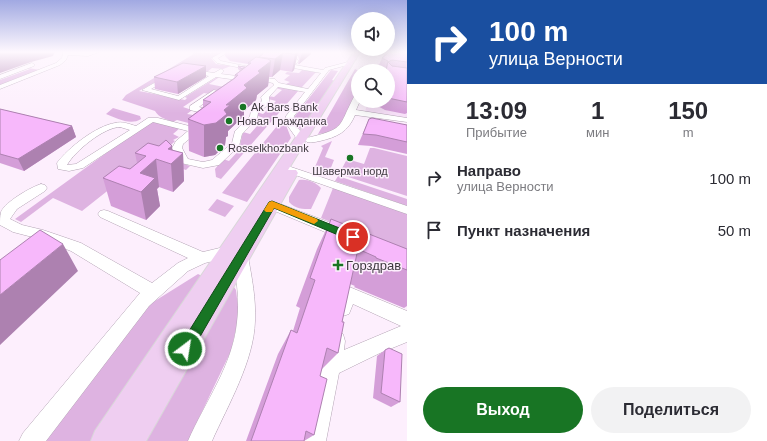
<!DOCTYPE html>
<html lang="ru">
<head>
<meta charset="utf-8">
<style>
	body { margin:0; font-family:Arial,sans-serif; background:#f2f2f3; color:#2b2b33; height:100vh; display:flex; flex-direction:column; font-size:15px; white-space:nowrap }
	* { box-sizing:border-box; margin:0 }
	p { font-size:13px; color:#7c7c81 }
	.icon { flex:none; width:22px; height:22px; fill:none; stroke:currentColor; stroke-width:2; stroke-linecap:round; stroke-linejoin:round }
	.map { position:relative; flex:1; overflow:hidden }
	.side { display:flex; flex-direction:column; background:#fff; width:360px }
	.side>* { flex:none }
	.top-card { background:#1a4fa0; color:#fff; overflow:hidden }
	.fabs { position:absolute; left:351px; top:12px; display:grid; gap:8px }
	.fabs a { display:grid; place-items:center; width:44px; height:44px; border-radius:50%; background:#fff; box-shadow:0 4px 16px #0002; font-size:20px }
	.pin { position:absolute; display:grid; place-items:center; width:34px; height:34px; color:#fff; margin:-17px; border:2px solid #fff; border-radius:50%; box-shadow:0 1px 4px #0007 }
	.me { position:absolute; width:44px; margin:-22px; rotate:31deg; stroke-linejoin:round; filter:drop-shadow(0 0 3px #0008) }
	.turn { display:flex; align-items:center; gap:14px; height:84px; padding:0 16px; font-size:18px }
	.turn .icon { width:52px; height:52px; stroke-width:2.5 }
	.turn b { display:block; font-size:28px; line-height:34px }
	.eta { display:flex; justify-content:space-evenly; align-items:center; height:68px; text-align:center }
	.eta b { font-size:24px; font-weight:700; line-height:28px }
	.primary-button { display:flex; gap:8px; margin-top:auto; padding:8px 16px }
	.primary-button a { flex:1; height:46px; border-radius:24px; background:#187524; color:#fff; font-size:16px; font-weight:700; line-height:46px; text-align:center }
	.primary-button a+a { background:#f2f2f3; color:#2b2b33 }
	ul { padding:0; list-style:none }
	li { display:flex; align-items:center; gap:12px; height:52px; padding:0 16px }
	li div { flex:1 }
	li b { display:block; font-size:15px }
	li em { font-style:normal }
	main { display:flex; flex:1; min-height:0 }
	.map>svg:first-child { display:block }
	.built { fill:#f7e0f8 }
	.green { fill:#deb3e1 }
	.lines { fill:none; stroke-linecap:round; stroke-linejoin:round }
	.minor-casing { stroke:#b4a4b5; stroke-width:1 }
	.major-casing { stroke:#d9d7d9; stroke-width:2 }
	.minor { fill:#fff; fill-rule:evenodd }
	.major { fill:#efcef1; fill-rule:evenodd }
	.tram { stroke:#7e767f; stroke-width:1 }
	.wall { fill:#d49ed8 }
	.shaded-wall { fill:#ad81b0 }
	.building { fill:#f7b8fb; stroke:#ad81b0 }
	.route { fill:#187524; stroke:#104c17 }
	.slow { fill:#f59e0b }
	.poi-dot { fill:#187524; stroke:#fdeffd; stroke-width:1.5 }
	.labels { text-anchor:middle; dominant-baseline:central; stroke-width:3; stroke-linejoin:round; paint-order:stroke }
	.far-poi-label { font-size:11px; fill:#3f3940; stroke:#fdeffd; text-anchor:start }
	.poi-label { font-size:13px; fill:#3f3940; stroke:#fdeffd; text-anchor:start }
</style>
</head>
<body>
<main>
<div class="map">
<svg width="407" height="441" viewBox="0 0 407 441">
	<rect width="100%" height="100%" fill="#fdeffd"/>
	<path class="built" d="M380,54l27,4v64l-44,-6 6,-15h19v-30h-10l-2,-5z"/>
	<path class="green" d="M194,52l15,1 13,-1 -11,6 5,6 15,2 -8,3 -11,-1 -5,4 -26,-4 -42,23 46,9 2,-2 -2,-1 34,-21 24,4 -3,2 -2,-1 2,-2 -19,-3 -12,8 20,4 4,-1 -3,4 -3,3 -14,-3 -4,3 -5,-1 -21,14 9,3 -5,4 6,1 5,-4 8,2 -7,6 -3,6 -19,-5 -4,2c-7,-3 -14,-4 -18,-11l-33,-11 4,-5 66,-40z
		M28,68l12,2 -40,15v-5l30,-11z
		M355,69l5,2h-2v17l-17,37 -9,7 -14,2z
		M302,70l14,2 -15,16 -17,-3 6,-3 -6,-2 6,-5 -5,-1 2,-2 12,1z
		M331,70l7,1 -6,9 3,1 -33,48 -5,-1 -3,-8 1,-4z
		M278,86l21,4 -78,89 -5,-2 -1,-8 8,-10 6,2 14,-15 -3,-1 3,-13 7,2 14,-16 -6,-2 -2,-4 7,2 13,-13 -8,-2v-3l6,1 8,-7 -6,-2z
		M113,108l27,8 1,3c-11,7 -24,-1 -35,-5z
		M282,120h2l7,18 -44,64 -25,-9z
		M153,121l27,7 -7,6 6,3 -6,3 2,1 -4,4 4,16 15,5 -4,4 -37,-12 -67,53 -29,-13 -32,24 -6,-3 134,-97z
		M332,141l-7,16 9,3 -4,10 -15,-3 8,-19 -2,-2z
		M370,148h4l33,8v40l-68,-22 8,-15 17,5z
		M338,176l69,23v7l-72,-25z
		M299,180c9,-1 16,2 22,8l-10,21c-8,0 -16,0 -22,-7v-5z
		M333,188l74,26v39l-86,-35z
		M217,199l17,7 -9,11 -17,-7z
		M198,274l4,2 -110,165h-48l106,-137z
		M232,287h2l2,3 3,25 -8,36 -43,90h-46z"/>
	<g class="lines">
		<defs>
			<path id="minor" d="M63,52h36l-11,4 -20,-1 -2,5 -6,5 -60,24v-4l56,-22 6,-5z
				M223,52h6l-11,6 3,3 38,8 -3,2 -39,-8 -5,-5z
				M291,58h4l4,3 -4,4 28,5 2,-2 23,-6 3,2 -22,6 -35,46 -1,6 12,15 -2,2h-6l-12,-17 1,-6 19,-24 -27,-5 -9,10v7l-11,9 -1,6 -15,15 -3,12 -20,19 -16,3 -22,-5 -4,-4 -5,-11 4,-7 12,-10 -35,-9 -70,46 -14,3 -11,-2 -1,-6c11,-15 39,-37 58,-40 7,-2 14,1 21,3l12,-8h10l35,9 5,-6h6l1,2 -7,9 -15,12 -1,4 6,11 15,3 9,-2 20,-17 3,-12 15,-15 1,-6 11,-9 -1,-4 13,-12 -1,-2 -25,-5v-2l27,3 4,4 29,6 13,-16 -33,-6v-2l5,-4zM120,127l10,3 -54,34 -9,1c8,-14 37,-38 53,-38z
				M32,63l3,2 -1,1 -34,13v-4z
				M363,67l18,4 -20,-1 -1,-1z
				M188,69l26,4 7,-4 3,2 -3,3 24,3 3,2 -3,2 -29,-4 -37,23 -37,-10 28,-16 2,1v2l-21,12 27,7 31,-20 -23,-4 -1,-1z
				M214,90l17,5 -4,2 -12,-3 -16,13 15,4v4h-3l-21,-5v-4z
				M355,95h3v6h2l-4,9 51,8v4l-52,-7c-7,17 -18,22 -35,26 -5,1 -9,2 -13,1l-2,-2 2,-2c40,-10 30,-10 48,-43z
				M282,164l125,42v8l-129,-45 -1,-2 1,-2z
				M41,184l4,1 2,3 -2,3 -28,18 -7,10 12,6 21,5 38,13 71,40 26,-20 10,-5 -88,-41 -2,-3 2,-3 4,-1 4,1 95,41 25,-6 5,2 2,4 -2,4 -28,7 -17,8 -39,35 -103,135h-27l4,-8 117,-140 -69,-42 -31,-12 -27,-7 -13,-7c0,-4 0,-9 1,-13 4,-10 30,-25 40,-28z
				M262,197l85,32 2,4 -2,4 -5,1 -5,-1 -79,-33 -2,-3 2,-3z
				M241,251l5,2 2,4c4,21 8,42 7,64 -1,40 -27,84 -43,120h-24c17,-39 45,-76 49,-119 3,-22 -1,-44 -3,-65l2,-4z
				M347,286l60,25v31l-27,11 -41,20 -13,68h-24l27,-107 7,-2 7,2 2,7 -1,9 57,-24 -48,-22 -4,10 -6,2 -6,-2 -3,-6 7,-20z"/>
			<path id="major" d="M354,52h6l-72,118h8l2,3 -152,268h-55l4,-10z
				M377,52l30,1v4l-27,-3z"/>
		</defs>
		<use href="#minor" class="minor-casing"/>
		<use href="#major" class="major-casing"/>
		<use href="#minor" class="minor"/>
		<use href="#major" class="major"/>
		<path class="tram" d="M384,52l23,2"/>
	</g>
	<path class="wall" d="M225,52h86v2l-12,10h-1l1,-5 -1,-3h-1l-3,14 -2,2 -12,-2 -8,7h-3l-1,9 -11,9 -1,5 -12,11v5l-16,15v5l-2,1 -1,8 -10,10 -11,2 -15,-6 -1,-32 15,-12v-7l31,-22 1,-3 5,-4 -2,-2v-3l7,1 3,-2v-1l-18,-3 -5,-5z
		M386,52h21v61l-2,1 -20,-4 -11,-6 1,-3h13v-30h-4l1,-1 -7,-3 4,-9 2,-2z
		M154,77h52l-28,17 -23,-5z
		M0,109l72,17 4,11 -52,34 -24,-8z
		M369,119l38,6v29l-36,-8 -13,-1z
		M172,150l11,3 1,28 -11,11 -14,-5 -2,2 3,17 -14,14 -35,-14 -8,-28 27,-9 7,-6 -2,-10z
		M331,219l76,30v57l-3,2 -50,-21 1,-1 -5,-2 -8,38 -4,31 -17,17 -1,6 -6,59 -10,6h-58l32,-87 13,-24 2,1 7,-23 -4,-2 21,-57z
		M385,350l15,52 -9,5 -18,-9 4,-42z"/>
	<path class="shaded-wall" d="M0,52h55l-2,4 -22,6 -31,11z
		M298,52l-4,18 -2,2 3,-18z
		M302,52h9v2l-12,10z
		M283,53l-3,17 -8,7 3,-18z
		M271,61l-3,25 -11,9 -1,5 -12,11v5l-16,15v5l-2,1 -1,8 -10,10 -11,2v-32l20,-15 2,-5 32,-34z
		M206,66v11l-28,17 -1,-12z
		M72,126l4,11 -52,34 -6,-12z
		M172,146l1,16 10,-9 1,28 -11,11 -2,-28 -3,-15z
		M156,159l3,28 -2,2 3,17 -14,14 -5,-28 -1,-19z
		M63,244l15,27 -78,74v-50z"/>
	<path class="building" d="M263,52h35l-3,2 -12,-1 -8,6 -16,-2 4,-3z
		M388,52h19v10l-15,-2 -4,2 4,4 15,2v34l-19,-4v-27h-2l2,-10 -6,-3 6,-5z
		M256,57l12,2 3,2 -13,10 2,2 -16,12 3,3 -21,17h4l-6,5 3,4 -11,9 -12,2 -16,-6 23,-17 -8,-2 32,-22 3,-3h-3l16,-12h-3z
		M183,63l23,3 -29,16 -23,-5z
		M238,66l7,1 -3,2z
		M0,109l72,17 -54,33 -18,-5z
		M372,118l35,7v17l-31,-7 -13,-1 6,-15z
		M166,140l6,6 -4,3 15,4 -12,11 -15,-5 -16,14 15,5 -14,14 -38,-14 16,-12 11,3 16,-13 -11,-3 13,-10 11,3z
		M331,219l76,30v21l-31,-12v-1l-18,-8 -16,73h2l-6,31 -11,-5 -7,28 7,3 -13,56 -8,-4 -2,10h-53l40,-111 6,3 18,-53 -5,-2z
		M40,230l23,14 -63,51v-35z
		M389,348l13,6 -2,48 -19,-9 4,-43z"/>
	<linearGradient id="sky" x2="0" y2="1"><stop stop-color="#a1a9e2"/><stop offset="0.46" stop-color="#fef8fe"/><stop offset="1" stop-color="#fef8fe" stop-opacity="0"/></linearGradient>
	<rect width="407" height="113" fill="url(#sky)"/>
	<path class="route" d="M272,201l85,34 1,2 -5,4 -3,-1 -76,-32 -84,146 -5,2 -4,-2 -2,-5 2,-5 88,-142z"/>
	<path class="slow" d="M272,201l45,18 1,2 -4,3 -40,-16 -2,4h-6l-2,-2 5,-8z"/>
	<g class="poi-dot">
		<circle cx="243" cy="107" r="4"/>
		<circle cx="229" cy="121" r="4"/>
		<circle cx="220" cy="148" r="4"/>
		<circle cx="350" cy="158" r="4"/>
		<path d="M336 259h4v4h4v4h-4v4h-4v-4h-4v-4h4z"/>
	</g>
	<g class="labels">
		<g class="far-poi-label">
			<text x="251" y="107">Ak Bars Bank</text>
			<text x="237" y="121">Новая Гражданка</text>
			<text x="228" y="148">Rosselkhozbank</text>
			<text x="350" y="171" text-anchor="middle">Шаверма норд</text>
		</g>
		<g class="poi-label">
			<text x="346" y="265">Горздрав</text>
		</g>
	</g>
</svg>
<div class="fabs">
<a><svg class="icon" aria-label="sound" viewBox="0 0 24 24"><path d="M4 9h4l5-4v14l-5-4H4zM17 9q2 3 0 6"/></svg></a>
<a><svg class="icon" aria-label="search" viewBox="0 0 24 24"><circle cx="10" cy="10" r="6"/><path d="M15 15l6 6"/></svg></a>
</div>
<div class="pin" style="left:353px;top:237px;background:#d93025"><svg class="icon" aria-label="arrive" viewBox="0 0 24 24"><path d="M6 21V4h12l-3 4 3 4H6"/></svg></div>
<svg class="me" style="left:185px;top:349px" viewBox="-20 -20 40 40"><circle r="17" fill="#187524" stroke="#fff" stroke-width="3"/><path d="M0-11L8 9 0 5-8 9z" fill="#fff"/></svg>
</div>
<section class="side">
<div class="top-card">
<div class="turn"><svg class="icon" aria-label="right" viewBox="0 0 24 24"><path d="M7 20v-9h11M14 6l5 5-5 5"/></svg><div><b>100 m</b>улица Верности</div></div>
</div>
<div class="eta">
<div><b>13:09</b><p>Прибытие</p></div>
<div><b>1</b><p>мин</p></div>
<div><b>150</b><p>m</p></div>
</div>
<ul>
<li><svg class="icon" aria-label="right" viewBox="0 0 24 24"><path d="M7 20v-9h11M14 6l5 5-5 5"/></svg><div><b>Направо</b><p>улица Верности</p></div><em>100 m</em></li>
<li><svg class="icon" aria-label="arrive" viewBox="0 0 24 24"><path d="M6 21V4h12l-3 4 3 4H6"/></svg><div><b>Пункт назначения</b></div><em>50 m</em></li>
</ul>
<div class="primary-button"><a>Выход</a><a>Поделиться</a></div>
</section>
</main>
</body>
</html>
